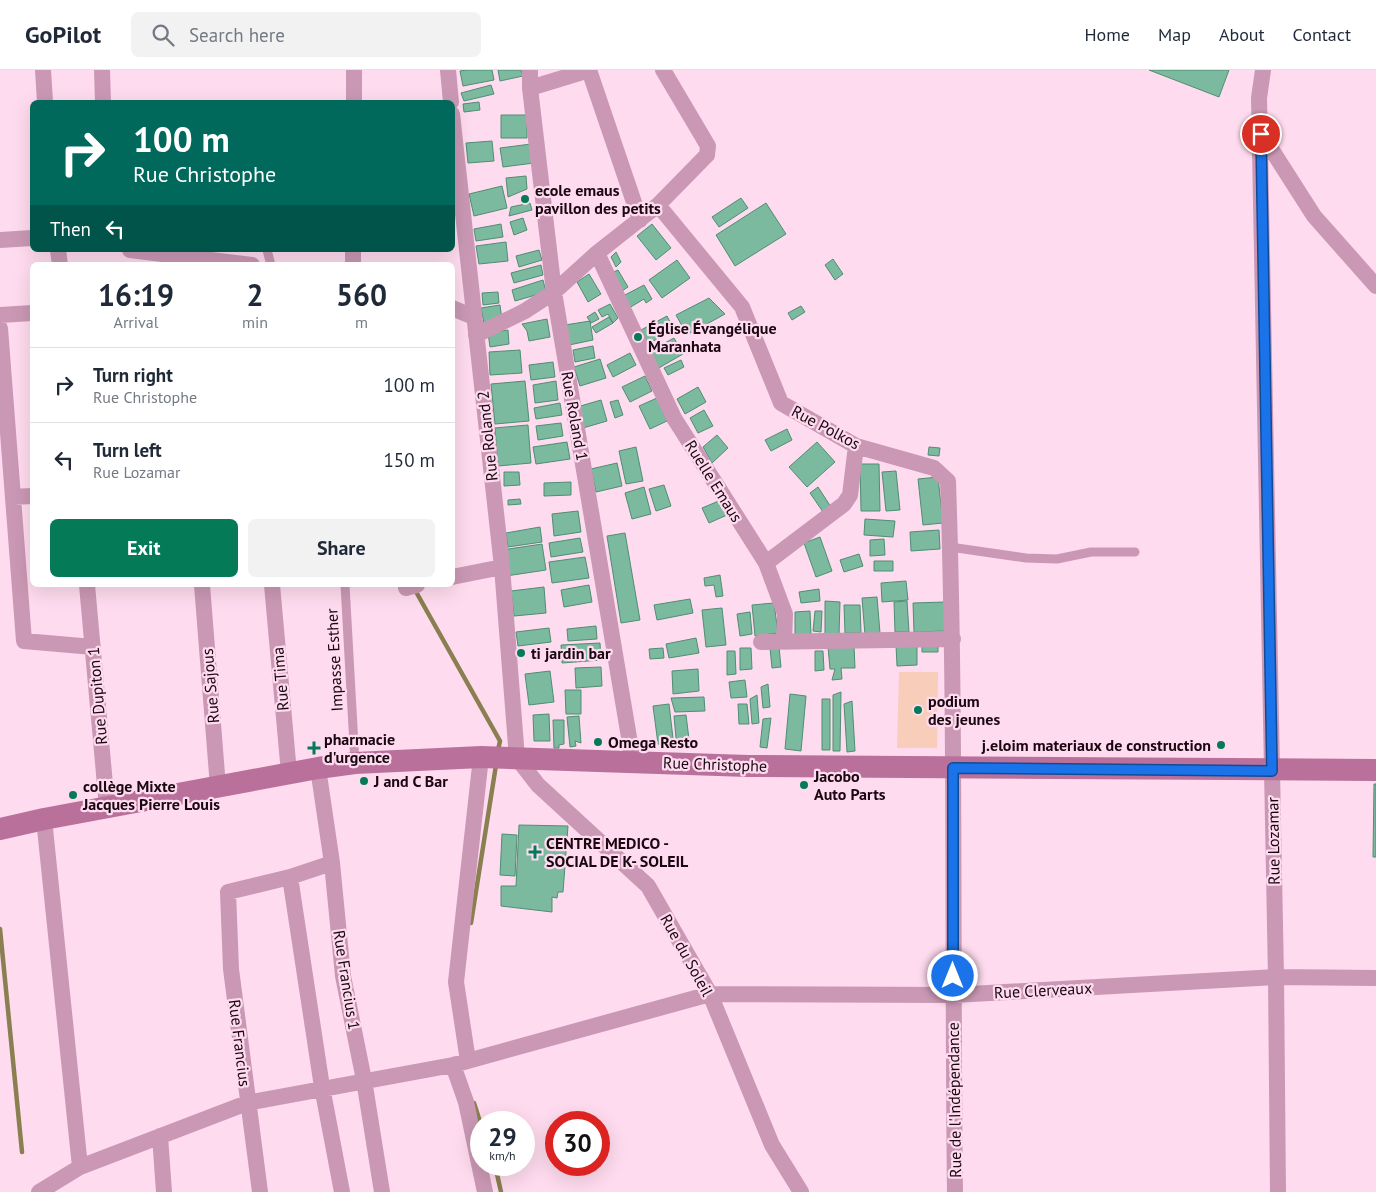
<!DOCTYPE html>
<html lang="en">
<head>
<meta charset="utf-8">
<style>
	body { margin:0; font-family:"PT Sans",sans-serif; background:#f2f2f3; color:#1f2937; height:100vh; display:flex; flex-direction:column; font-size:19px; white-space:nowrap }
	* { box-sizing:border-box; margin:0 }
	p { font-size:16px; color:#747a83 }
	.icon { flex:none; width:28px; height:28px; fill:none; stroke:currentColor; stroke-width:2; stroke-linecap:round; stroke-linejoin:round }
	.map { position:relative; flex:1; overflow:hidden }
	.details { position:absolute; left:30px; top:192px; width:425px; height:325px; display:flex; flex-direction:column; background:#fff; border-radius:8px; box-shadow:0 5px 20px #0002 }
	.details>* { flex:none }
	.banner { position:absolute; left:30px; top:30px; width:425px; height:152px; border-radius:8px; box-shadow:0 5px 20px #0002; background:#00695c; color:#fff; overflow:hidden }
	.speed { position:absolute; left:470px; top:1041px; display:flex; gap:10px; font-size:25px; font-weight:700; text-align:center }
	.speed>* { display:grid; place-content:center; width:65px; height:65px; border-radius:50%; background:#fff; box-shadow:0 5px 20px #0002; line-height:1 }
	.speed small { font-size:12px; font-weight:400 }
	.speed .limit { border:8px solid #d22; background:#fff; color:#111 }
	.pin { position:absolute; display:grid; place-items:center; width:42px; height:42px; color:#fff; margin:-21px; border:2px solid #fff; border-radius:50%; box-shadow:0 1px 5px #0007 }
	.me { position:absolute; width:55px; margin:-28px; rotate:0deg; stroke-linejoin:round; filter:drop-shadow(0 0 4px #0008) }
	.turn { display:flex; align-items:center; gap:18px; height:105px; padding:0 20px; font-size:22px }
	.turn .icon { width:65px; height:65px; stroke-width:2.5 }
	.turn b { display:block; font-size:35px; line-height:42px }
	.then { display:flex; align-items:center; height:48px; padding:0 20px; background:#0003; gap:10px; font-size:19px }
	.eta { display:flex; justify-content:space-evenly; align-items:center; height:85px; text-align:center }
	.eta b { font-size:30px; font-weight:600; line-height:35px }
	.button { display:flex; gap:10px; margin-top:auto; padding:10px 20px }
	.button a { flex:1; height:58px; border-radius:8px; background:#047a56; color:#fff; font-size:20px; font-weight:600; line-height:58px; text-align:center }
	.button a+a { background:#f2f2f3; color:#1f2937 }
	ul { padding:0; list-style:none }
	li { display:flex; align-items:center; gap:15px; height:75px; padding:0 20px; border-top:1px solid #e0e1e3 }
	li div { flex:1 }
	li b { display:block; font-size:19px }
	li em { font-style:normal }
	header { display:flex; align-items:center; gap:30px; box-sizing:border-box; height:70px; padding:0 25px; background:#fff; border-bottom:1px solid #e0e1e3 }
	header strong { font-size:24px }
	nav { display:flex; gap:28px; margin-inline-start:auto; font-size:18px }
	.search { width:350px; height:45px; background:#f2f2f3; display:flex; align-items:center; gap:12px; box-sizing:border-box; padding:0 18px; border-radius:8px; color:#747a83; font-size:19px }
	.map>svg:first-child { display:block }
	.green { fill:#f8cdba }
	.lines { fill:none; stroke-linecap:round; stroke-linejoin:round }
	.stream { stroke:#897f50; stroke-width:4.5 }
	.building { fill:#7bba9e; stroke:#508d73 }
	.lane { stroke:#ca98b4; stroke-width:9 }
	.street { stroke:#ca98b4; stroke-width:16 }
	.secondary { stroke:#b9719b; stroke-width:22 }
	.route-casing { stroke:#114b97; stroke-width:12 }
	.route { stroke:#1a73e8; stroke-width:9 }
	.poi-dot { fill:#047a56; stroke:#fedbee; stroke-width:2 }
	.labels { text-anchor:middle; dominant-baseline:central; stroke-width:4.5; stroke-linejoin:round; paint-order:stroke }
	.poi-label { font-size:16px; font-weight:bold; fill:#1a0712; stroke:#fedbee; text-anchor:start }
	.street-label { font-size:16px; fill:#1a0712; stroke:#fedbee }
</style>
</head>
<body>
<header>
<strong>GoPilot</strong>
<div class="search"><svg class="icon" aria-label="search" viewBox="0 0 24 24"><circle cx="10" cy="10" r="6"/><path d="M15 15l6 6"/></svg>Search here</div>
<nav><a>Home</a><a>Map</a><a>About</a><a>Contact</a></nav>
</header>
<div class="map">
<svg width="1376" height="1122" viewBox="0 0 1376 1122">
	<rect width="100%" height="100%" fill="#fedbee"/>
	<path class="green" d="M899,602h39l-1,76h-40z"/>
	<g class="lines">
		<path class="stream" d="M415,520l85,151 -2,9
			M471,853l25,-158
			M0,859l22,223
			M474,1033l7,22
			M495,1095l6,27"/>
	</g>
	<path class="building" d="M467,0h25l2,10 -31,6 -3,-15z
		M498,0h23l2,6 -23,5z
		M1149,0h80l-10,27z
		M491,15l3,9 -30,7 -3,-8z
		M479,32l1,8 -16,2 -1,-8z
		M501,45h26v23h-26z
		M492,71l2,20 -26,2 -2,-20z
		M531,74l3,19 -31,4 -3,-19z
		M526,106l1,13 -19,8 -2,-19z
		M502,116l5,22 -33,8 -5,-22z
		M741,128l7,10 -29,19 -7,-10z
		M530,133l2,7 -23,6 2,-9z
		M766,133l20,31 -51,32 -19,-31z
		M523,148l4,12 -13,5 -4,-13z
		M501,154l2,13 -27,4 -2,-12z
		M652,154l19,24 -15,12 -19,-24z
		M506,172l2,19 -29,3 -3,-18z
		M539,180l3,10 -23,7 -3,-11z
		M616,182l5,10 -5,5 -5,-10z
		M833,189l10,15 -8,6 -10,-15z
		M677,190l13,18 -28,20 -13,-18z
		M541,195l2,10 -29,8 -3,-10z
		M618,200l10,17 -6,4 -10,-18z
		M589,204l12,20 -13,8 -11,-20z
		M543,210l3,12 -31,9 -3,-11z
		M644,215l8,14 -6,4 -2,-4 -15,9 -6,-12z
		M498,222l1,11 -16,2 -1,-12z
		M709,228l16,16 -38,21 -11,-20z
		M610,234l8,14 -5,5 -5,-9 -6,3 -4,-7z
		M500,235l2,15 -18,3 -3,-15z
		M801,236l4,6 -13,8 -4,-7z
		M595,242l4,7 -8,4 -4,-6z
		M667,246l7,14 -26,14 -7,-14z
		M609,247l4,6 -17,10 -4,-6z
		M547,249l3,18 -21,4 -2,-10 -5,-7z
		M590,251l3,19 -24,5 -4,-20z
		M508,260l1,14 -19,3 -2,-14z
		M674,268l9,16 -26,15 -9,-17z
		M593,276l2,12 -20,4 -2,-12z
		M520,280l2,23 -32,2 -1,-23z
		M630,283l6,12 -23,12 -6,-12z
		M600,289l6,19 -26,8 -6,-19z
		M681,290l3,7 -16,8 -4,-7z
		M553,292l2,15 -24,3 -2,-15z
		M645,306l7,15 -22,11 -8,-15z
		M525,311l4,40 -34,3 -4,-40z
		M556,311l2,19 -23,3 -2,-18z
		M698,317l8,15 -21,12 -8,-15z
		M657,328l10,23 -17,8 -11,-23z
		M601,330l6,21 -24,7 -6,-21z
		M618,330l5,15 -8,3 -5,-16z
		M560,333l2,12 -26,4 -2,-11z
		M704,340l9,16 -15,7 -8,-15z
		M561,353l2,13 -25,4 -2,-14z
		M528,355l3,38 -33,3 -3,-38z
		M787,359l5,11 -21,11 -6,-11z
		M717,365l11,13 -16,15 -9,-16z
		M567,372l3,17 -34,5 -3,-17z
		M817,372l18,20 -28,25 -18,-20z
		M636,377l7,34 -17,3 -7,-33z
		M929,377l11,1 -1,8 -11,-1z
		M617,393l5,23 -26,6 -5,-23z
		M860,394h19l1,47h-19z
		M896,401l4,39 -14,1 -4,-39z
		M504,402h15l1,13 -16,1z
		M938,407l5,46 -20,2 -5,-46z
		M571,412v13l-27,1v-13z
		M664,415l7,21 -15,5 -7,-22z
		M644,417l7,27 -19,5 -7,-26z
		M818,417l13,20 -8,5 -13,-19z
		M520,429l1,5 -13,1v-5z
		M721,430l6,15 -18,8 -7,-15z
		M578,441l3,21 -27,4 -2,-22z
		M865,449l30,2 -2,16 -29,-2z
		M540,457l2,15 -34,5 -2,-14z
		M939,460l1,19 -29,2 -1,-19z
		M625,463l15,87 -19,3 -14,-87z
		M820,467l12,34 -16,6 -12,-34z
		M580,468l3,14 -32,5 -2,-14z
		M884,469l1,16 -15,1v-16z
		M542,474l4,26 -40,6 -4,-26z
		M859,484l4,12 -19,6 -4,-12z
		M585,487l4,21 -37,5 -3,-21z
		M874,491h19v10h-19z
		M720,505l3,21 -7,1 -2,-12 -9,1 -1,-8z
		M906,511l2,19 -26,2 -1,-19z
		M589,515l3,17 -28,5 -3,-17z
		M544,517l2,26 -32,3 -3,-25z
		M819,519l1,12 -19,2 -2,-11z
		M877,527l3,36 -15,2 -3,-37z
		M690,529l3,14 -36,7 -3,-15z
		M825,531l15,1 -1,33h-14z
		M907,531l2,31h-14l-1,-30z
		M945,532l1,29 -32,1 -1,-29z
		M774,533l4,30 -23,3 -3,-31z
		M844,535h16l1,28h-16z
		M722,538l4,37 -20,2 -4,-37z
		M810,541l1,24h-16v-23z
		M815,541h7l-1,21 -8,-1z
		M750,542l2,22 -12,2 -3,-22z
		M596,556l1,13 -29,2 -1,-12z
		M549,558l2,14 -33,4 -2,-14z
		M696,568l3,15 -30,5 -3,-14z
		M600,573l1,17 -39,3 -1,-18z
		M917,574v21l-20,1 -1,-21z
		M922,574h16v8h-16z
		M854,576l1,22h-14l1,11 -10,1 3,-11h-5l-2,-22z
		M779,577l2,20 -9,1 -2,-20z
		M663,578l1,10 -14,1 -1,-10z
		M740,578h11l1,21 -12,1z
		M727,581h8l1,23 -9,1z
		M815,581h8l1,19 -9,1z
		M601,597l1,19 -26,2 -1,-20z
		M698,599l1,22 -26,3 -1,-23z
		M550,601l4,31 -25,3 -4,-31z
		M745,610l2,17 -16,1 -2,-16z
		M768,614l2,23 -7,1 -2,-21z
		M565,620h16v24h-15z
		M841,622l-1,59h-7v-56z
		M790,624l16,2 -5,55 -16,-2z
		M757,625l2,28 -7,1 -2,-25z
		M704,627l1,14 -30,1 -4,-14z
		M822,629h8v51h-8z
		M852,631l3,50 -8,1 -3,-48z
		M669,634l5,43 -16,-3 -5,-38z
		M738,634h9l2,20h-10z
		M549,644l1,27h-16l-1,-26z
		M686,645l4,32 -13,2 -3,-33z
		M579,646l2,27 -6,-2 1,5 -6,1 -3,-30z
		M771,648l-4,30 -7,-1 3,-28z
		M553,650h11v24l-5,1v3h-5z
		M1374,714h2v73h-3z
		M519,755l49,1 -5,66h-5l-1,6 -5,-1v15l-51,-6v-20h15z
		M502,764l15,1 -2,41 -15,-1z"/>
	<g class="lines">
		<path class="lane" d="M267,180l4,15
			M950,477l76,11 31,1 34,-7h44
			M345,515l10,178"/>
		<path class="street" d="M43,0l2,32
			M102,0l1,32
			M448,0l3,32
			M530,0v18l24,204 79,469
			M589,0l51,150
			M1263,0l-4,28 17,879 2,215
			M530,18l59,-18
			M354,32v-32
			M452,44l50,453 15,191 21,27 110,101 62,108 62,151 29,47
			M1261,63l53,83 62,70
			M658,135l49,-50 1,-9 -45,-76
			M0,170l32,-2
			M58,180l2,15
			M130,180l122,15
			M597,183l77,165 92,145 78,-59 6,-9 6,-49
			M353,195v-15
			M452,238l22,9
			M0,245l32,-2
			M0,258l24,313 69,6
			M476,265l49,-24 29,-19 43,-39 61,-48 84,102 39,96 75,43 78,22 14,13c8,237 4,474 7,711
			M13,427l19,-1
			M766,493l19,51 -1,28
			M452,507l50,-10
			M87,515l20,222
			M202,515l16,202
			M272,515l17,188
			M406,518l11,-3
			M761,572l192,-3
			M318,698l14,95 11,113 21,104 18,112
			M44,749l36,348
			M290,807l32,210 20,105
			M468,991l-12,-79 25,-225
			M453,995l13,37 19,90
			M160,1066l4,56
			M39,1122l41,-25 167,-64 206,-38 257,-71 243,1 323,-18 100,1
			M260,1122l-29,-223 -3,-77 62,-15 42,-14"/>
		<path class="secondary" d="M0,759l44,-10 274,-51 37,-5 126,-6 267,9 628,4"/>
	</g>
	<g class="lines">
		<defs>
			<path id="route" d="M953,906v-208l319,3 -11,-637"/>
		</defs>
		<use href="#route" class="route-casing"/>
		<use href="#route" class="route"/>
	</g>
	<g class="poi-dot">
		<circle cx="525" cy="129" r="5"/>
		<circle cx="638" cy="267" r="5"/>
		<circle cx="521" cy="583" r="5"/>
		<circle cx="918" cy="640" r="5"/>
		<circle cx="598" cy="672" r="5"/>
		<circle cx="1221" cy="675" r="5"/>
		<path d="M311.5 670.5h5v5h5v5h-5v5h-5v-5h-5v-5h5z"/>
		<circle cx="364" cy="711" r="5"/>
		<circle cx="804" cy="715" r="5"/>
		<circle cx="73" cy="725" r="5"/>
		<path d="M532.5 774.5h5v5h5v5h-5v5h-5v-5h-5v-5h5z"/>
	</g>
	<g class="labels">
		<g class="poi-label">
			<text x="535" y="120">ecole emaus<tspan x="535" dy="18">pavillon des petits</tspan></text>
			<text x="648" y="258">Église Évangélique<tspan x="648" dy="18">Maranhata</tspan></text>
			<text x="531" y="583">ti jardin bar</text>
			<text x="928" y="631">podium<tspan x="928" dy="18">des jeunes</tspan></text>
			<text x="324" y="669">pharmacie<tspan x="324" dy="18">d'urgence</tspan></text>
			<text x="608" y="672">Omega Resto</text>
			<text x="1211" y="675" text-anchor="end">j.eloim materiaux de construction</text>
			<text x="814" y="706">Jacobo<tspan x="814" dy="18">Auto Parts</tspan></text>
			<text x="374" y="711">J and C Bar</text>
			<text x="83" y="716">collège Mixte<tspan x="83" dy="18">Jacques Pierre Louis</tspan></text>
			<text x="546" y="773">CENTRE MEDICO -<tspan x="546" dy="18">SOCIAL DE K- SOLEIL</tspan></text>
		</g>
		<g class="street-label">
			<text transform="translate(575 346) rotate(80)">Rue Roland 1</text>
			<text transform="translate(826 357) rotate(28)">Rue Polkos</text>
			<text transform="translate(487 366) rotate(-96)">Rue Roland 2</text>
			<text transform="translate(714 411) rotate(58)">Ruelle Emaus</text>
			<text transform="translate(334 590) rotate(-93)">Impasse Esther</text>
			<text transform="translate(280 609) rotate(-95)">Rue Tima</text>
			<text transform="translate(210 616) rotate(-95)">Rue Sajous</text>
			<text transform="translate(97 626) rotate(-95)">Rue Dupiton 1</text>
			<text transform="translate(715 694) rotate(2)">Rue Christophe</text>
			<text transform="translate(1273 771) rotate(-91)">Rue Lozamar</text>
			<text transform="translate(687 885) rotate(61)">Rue du Soleil</text>
			<text transform="translate(347 910) rotate(81)">Rue Francius 1</text>
			<text transform="translate(1043 920) rotate(-3)">Rue Clerveaux</text>
			<text transform="translate(240 973) rotate(83)">Rue Francius</text>
			<text transform="translate(954 1030) rotate(-91)">Rue de l'Indépendance</text>
		</g>
	</g>
</svg>
<div class="speed"><div>29<small>km/h</small></div><div class="limit">30</div></div>
<div class="pin" style="left:1261px;top:64px;background:#d93025"><svg class="icon" aria-label="arrive" viewBox="0 0 24 24"><path d="M6 21V4h12l-3 4 3 4H6"/></svg></div>
<svg class="me" style="left:953px;top:906px" viewBox="-20 -20 40 40"><circle r="17" fill="#1a73e8" stroke="#fff" stroke-width="3"/><path d="M0-11L8 9 0 5-8 9z" fill="#fff"/></svg>
<div class="banner">
<div class="turn"><svg class="icon" aria-label="right" viewBox="0 0 24 24"><path d="M7 20v-9h11M14 6l5 5-5 5"/></svg><div><b>100 m</b>Rue Christophe</div></div>
<div class="then">Then<svg class="icon" aria-label="left" viewBox="0 0 24 24"><path d="M17 20v-9H6M10 6l-5 5 5 5"/></svg></div>
</div>
<section class="details">
<div class="eta">
<div><b>16:19</b><p>Arrival</p></div>
<div><b>2</b><p>min</p></div>
<div><b>560</b><p>m</p></div>
</div>
<ul>
<li><svg class="icon" aria-label="right" viewBox="0 0 24 24"><path d="M7 20v-9h11M14 6l5 5-5 5"/></svg><div><b>Turn right</b><p>Rue Christophe</p></div><em>100 m</em></li>
<li><svg class="icon" aria-label="left" viewBox="0 0 24 24"><path d="M17 20v-9H6M10 6l-5 5 5 5"/></svg><div><b>Turn left</b><p>Rue Lozamar</p></div><em>150 m</em></li>
</ul>
<div class="button"><a>Exit</a><a>Share</a></div>
</section>
</div>
</body>
</html>
